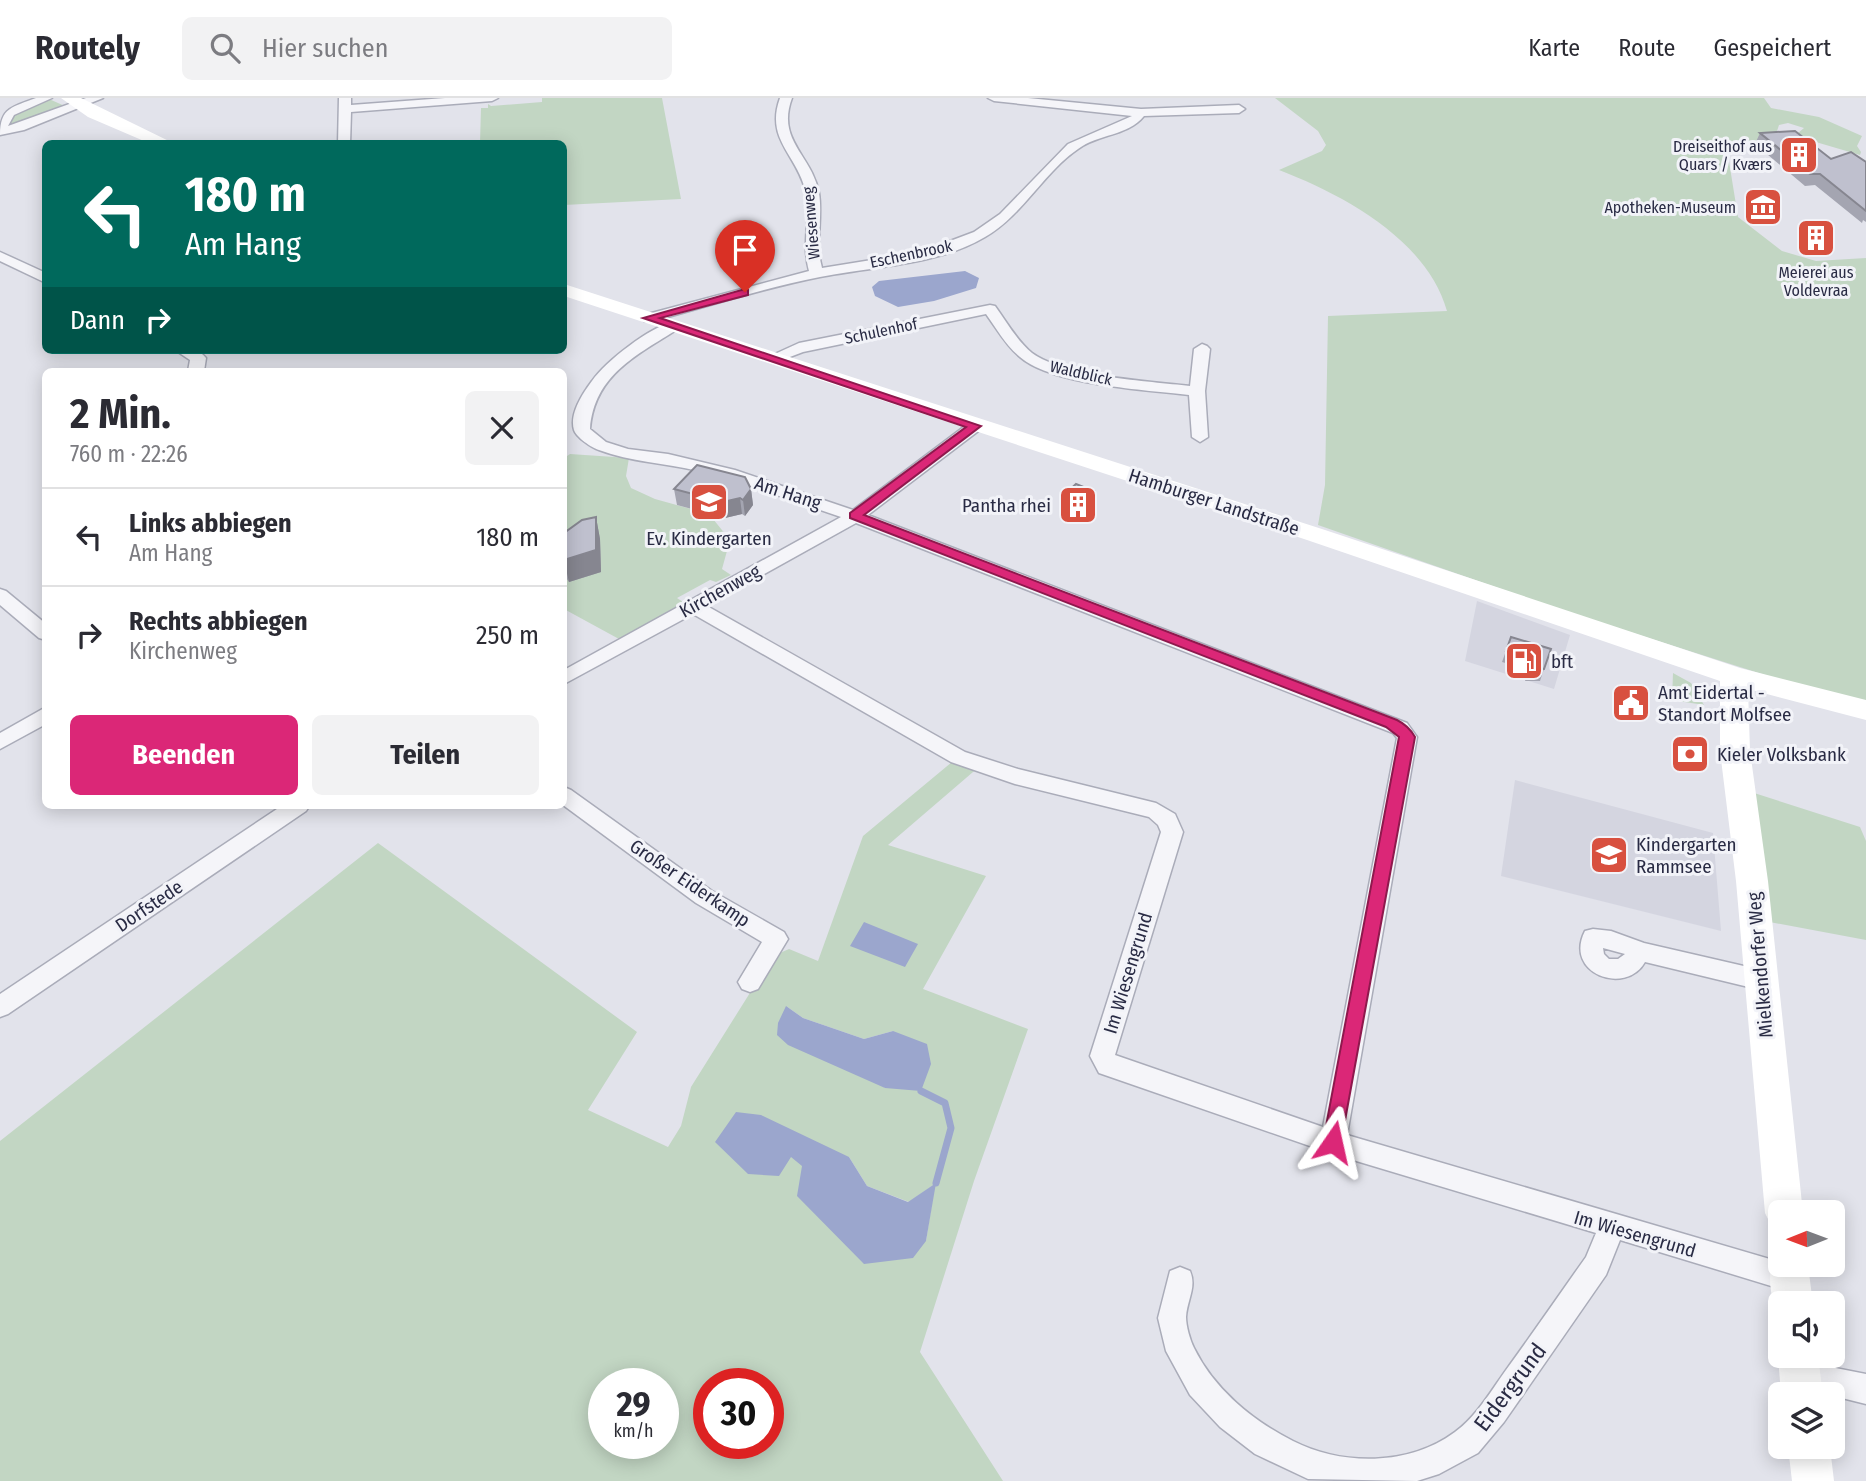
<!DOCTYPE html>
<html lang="de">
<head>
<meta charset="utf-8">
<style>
	body { margin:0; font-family:"Fira Sans Condensed",sans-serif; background:#f2f2f3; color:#2b2b33; height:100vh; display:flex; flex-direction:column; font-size:26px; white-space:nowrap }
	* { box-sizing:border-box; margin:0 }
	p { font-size:23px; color:#7c7c81 }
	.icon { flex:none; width:38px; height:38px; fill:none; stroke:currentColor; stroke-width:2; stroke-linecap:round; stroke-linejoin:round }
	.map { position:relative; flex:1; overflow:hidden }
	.panel { position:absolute; left:42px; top:270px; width:525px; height:441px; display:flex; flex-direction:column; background:#fff; border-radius:10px; box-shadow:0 4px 18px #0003 }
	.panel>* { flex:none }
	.top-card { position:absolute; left:42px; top:42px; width:525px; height:214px; border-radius:10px; box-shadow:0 4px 18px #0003; background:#00695c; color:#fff; overflow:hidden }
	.needle { width:46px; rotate:269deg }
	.fabs { position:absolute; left:1768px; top:1102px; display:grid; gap:14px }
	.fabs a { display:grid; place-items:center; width:77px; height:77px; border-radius:10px; background:#fff; box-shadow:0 4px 18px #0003; font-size:35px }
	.speed { position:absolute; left:588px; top:1270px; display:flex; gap:14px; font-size:35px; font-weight:700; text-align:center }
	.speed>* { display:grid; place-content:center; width:91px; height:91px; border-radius:50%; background:#fff; box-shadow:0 4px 18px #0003; line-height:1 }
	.speed small { font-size:18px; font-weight:400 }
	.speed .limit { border:10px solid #d22; background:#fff; color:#111 }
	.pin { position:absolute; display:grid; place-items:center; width:60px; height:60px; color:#fff; margin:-72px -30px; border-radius:50% 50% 50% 0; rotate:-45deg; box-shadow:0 0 7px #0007 }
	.pin .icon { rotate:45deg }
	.me { position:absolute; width:77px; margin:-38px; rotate:11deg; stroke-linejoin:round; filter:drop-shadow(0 0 5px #0008) }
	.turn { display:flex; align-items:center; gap:24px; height:147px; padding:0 28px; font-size:32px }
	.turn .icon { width:91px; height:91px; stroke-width:2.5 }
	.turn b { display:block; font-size:49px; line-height:60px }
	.then { display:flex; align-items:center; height:66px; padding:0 28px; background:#0003; gap:14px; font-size:26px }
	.round { display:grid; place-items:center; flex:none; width:74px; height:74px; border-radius:10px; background:#f2f2f3 }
	.head { display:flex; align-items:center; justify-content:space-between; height:119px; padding:0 28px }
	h1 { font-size:42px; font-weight:700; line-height:52px }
	.cta { display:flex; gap:14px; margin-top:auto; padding:14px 28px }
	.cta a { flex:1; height:80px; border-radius:10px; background:#db2777; color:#fff; font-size:28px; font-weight:700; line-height:80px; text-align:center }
	.cta a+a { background:#f2f2f3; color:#2b2b33 }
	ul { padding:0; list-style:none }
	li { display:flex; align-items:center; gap:21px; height:98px; padding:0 28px; border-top:2px solid #e1e1e2 }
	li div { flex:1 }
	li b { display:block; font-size:26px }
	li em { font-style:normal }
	header { display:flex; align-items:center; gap:42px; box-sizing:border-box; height:98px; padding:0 35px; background:#fff; border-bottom:2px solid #e1e1e2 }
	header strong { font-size:33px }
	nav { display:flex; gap:38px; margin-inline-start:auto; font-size:24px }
	.search { width:490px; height:63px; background:#f2f2f3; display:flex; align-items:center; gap:18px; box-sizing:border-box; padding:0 24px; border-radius:10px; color:#7c7c81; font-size:26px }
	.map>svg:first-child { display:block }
	.built { fill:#d4d5e0 }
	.green { fill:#c2d6c3; fill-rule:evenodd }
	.water { fill:#9ba6cd }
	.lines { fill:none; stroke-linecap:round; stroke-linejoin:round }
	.stream { stroke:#9ba6cd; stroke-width:7 }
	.street-casing { stroke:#aaacb9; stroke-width:3 }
	.street { fill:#f5f5f9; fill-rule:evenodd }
	.secondary { fill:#fff; fill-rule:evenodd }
	.wall { fill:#a4a5b1 }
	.shaded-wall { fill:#868690 }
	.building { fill:#bfc0ce; stroke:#868690; stroke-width:2 }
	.route { fill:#db2777; stroke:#8e194d; stroke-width:2 }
	.labels { text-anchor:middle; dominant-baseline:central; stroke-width:6; stroke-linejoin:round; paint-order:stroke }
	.far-poi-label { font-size:16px; fill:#292b44; stroke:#f2f3f8; text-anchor:end }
	.far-street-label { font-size:16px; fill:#292b44; stroke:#f2f3f8 }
	.street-label { font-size:19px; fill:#292b44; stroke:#f2f3f8 }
	.poi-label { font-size:19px; fill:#292b44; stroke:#f2f3f8; text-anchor:start }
	.near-street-label { font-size:23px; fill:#292b44; stroke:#f2f3f8 }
</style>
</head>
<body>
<header>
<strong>Routely</strong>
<div class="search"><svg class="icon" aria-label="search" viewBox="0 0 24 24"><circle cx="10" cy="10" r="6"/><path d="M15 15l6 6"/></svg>Hier suchen</div>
<nav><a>Karte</a><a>Route</a><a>Gespeichert</a></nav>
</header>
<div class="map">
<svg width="1866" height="1383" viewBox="0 0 1866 1383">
	<rect width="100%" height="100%" fill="#e2e3eb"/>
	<path class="built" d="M1477,503l93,34 -16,54 -89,-28z
		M1515,682l198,53 8,98 -220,-55z"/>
	<path class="green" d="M542,0h120l19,101 -117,6v-61l-84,-1 1,-35h7v-4l3,2 51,-4z
		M1275,0h489l7,10 48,9 43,19 -5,10 4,6 -1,3 -51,-15 -11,-7 6,-5 -16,-5 -9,2 -3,9 -17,7 -33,2 12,74 44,34 34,10 50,-3v449l-296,-94 -252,-88 7,-40 3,-169 119,-5c-20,-71 -103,-116 -168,-141l43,-19 4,-6 -8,-14z
		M49,1l18,8 -53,20 -8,-1 6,-11z
		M570,356l59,4 -3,18 5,12 24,11 54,15 21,26 -8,29 9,6 -15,7 -6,-2 -33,18 9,6 -67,35 -55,-30v-151z
		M1673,575l18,10 13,22 -32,-5z
		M958,659l22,9 -92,79 98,31 -63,113 105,40 -54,152 -54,171 83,129h-1003v-340l378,-298 259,189 -49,78 80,37 13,-21 10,-39 82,-131 16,-7 29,12 45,-125zM786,908l17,12 61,21 29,-8 -8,57zM790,1058l59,1 18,29 42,16 26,-18 -9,57zM604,1286h59v60h-59zM709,1286h59v60h-59z
		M1751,694l109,35 6,14v99l-102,-19z"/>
	<path class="water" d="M965,173l14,7 -3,10 -42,13 -36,6 -23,-11 -3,-9 7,-6z
		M864,824l54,22 -13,23 -55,-21z
		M786,908l17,12 61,21 29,-8 34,13 4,20 -10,27 -36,-3 -97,-43 -11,-10 1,-12z
		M736,1014l25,3 88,42 18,29 41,16 28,-19 -10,58 -13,17 -49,6 -67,-68 5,-30 -11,-9 -12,19 -31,-2 -33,-32z"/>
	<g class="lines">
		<path class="stream" d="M921,993l24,12 6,25 -15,55"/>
		<defs>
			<path id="street" d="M36,0h16l-38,17 -6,11 78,-28h17l-79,32 -24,5c0,-28 13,-28 36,-37z
				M339,0h12v7l94,-7h53l-6,3 -141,11 -1,32h-12z
				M780,0h12c-16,43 20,57 27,95 4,25 -4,50 3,75l99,-16 53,-20 26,-18 68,-70 64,-28 -138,-15 -6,-3h40l113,11 98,-4 6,4 -6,4 -95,3c-16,20 -46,18 -66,33 -35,24 -55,66 -93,88 -49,29 -111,29 -165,40 -56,11 -111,29 -166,44h-10l-2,-3 2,-3 165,-44c-8,-29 3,-55 -4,-82 -9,-35 -40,-50 -25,-91z
				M0,154l46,21v10l-46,-22z
				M990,207l5,1c11,15 22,35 37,47 33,24 116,28 158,33l4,-37 8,-5 5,2 3,3 -5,42 3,46 -8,5 -8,-5 -3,-42c-42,-5 -137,-10 -169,-38 -14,-11 -23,-28 -34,-43l-183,38 -29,11 -8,-5 33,-15z
				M673,224l5,1 2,3 -2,3c-41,26 -84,46 -88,100l16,13 22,7 40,5 67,16 118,40 116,-87h12l2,3 -2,3 -113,86 539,208 10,14 -70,398 433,127v3l21,5 4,9 -4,9 -10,4 -171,-52 -14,35 -102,147 -26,31 -39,21 -22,7 -109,-2 -53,-25 -35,-27 -30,-32 -24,-44 -8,-33 12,-47 10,-4 10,4c7,16 -3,29 -4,46 0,9 4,23 8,31 20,41 59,73 99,93 50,25 116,25 162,-9 21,-15 36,-41 51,-62 27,-37 53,-75 80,-113l10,-24 -263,-79 -234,-81 -9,-17 71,-224 -3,-7 -9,-8 -134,-33 -64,-22 -258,-148 -129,70v-14l277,-153c-48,-16 -95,-34 -143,-46 -33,-8 -67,-9 -99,-21 -7,-2 -23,-13 -25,-20 -5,-16 9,-37 18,-49 14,-20 58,-54 81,-59zM856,425l537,210 4,5 -74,389 -208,-72 68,-223 -8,-18 -19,-11 -138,-34 -53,-17 -258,-146z
				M175,252c12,0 23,-2 31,8l-2,13h-16l2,-11z
				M0,491l6,2 40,33v16l-7,-2 -39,-33z
				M46,609v17l-46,25v-16z
				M564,689l7,3 141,101 72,41 4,7 -30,50 -8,3 -8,-3 -4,-7 24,-40 -66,-39 -133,-98z
				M283,707h27l-4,6 -298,203 -8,3v-23z
				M1593,831l18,2 33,12 117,27 8,3 4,7 -4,7 -8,3 -116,-28c-19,34 -82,12 -60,-31zM1603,850l22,6 -7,5h-9l-5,-5z
				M1800,1263l66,13v30l-76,-19 -4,-10 4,-10z"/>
		</defs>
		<use href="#street" class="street-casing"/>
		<use href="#street" class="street"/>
		<path class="secondary" d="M61,0h20l94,46h-24l-63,-27z
			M564,186l761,246 415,138 126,32v20l-118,-31 2,62 18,130 35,332h-23v16l-9,-4 -6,-12 -29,-332 -16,-130v-70l-413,-141 -743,-244z
			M1780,1152v15h28l5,39h-33v14c-11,-19 -13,-46 -5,-66z
			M1780,1253v5h38l5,39h-42l-3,-39z
			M1788,1349h42l4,34h-42z"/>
	</g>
	<path class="wall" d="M1760,35l71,26 35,3v60l-3,-2 -1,3 -47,-38 -10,1 -50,-42z
		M674,391h77l2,16 -8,11 -3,-2 -17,4 -48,-13z
		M1063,398l30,6 -14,13 -17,-8z
		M596,419l4,22 1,33 -32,10 -5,-7v-42z
		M1511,539l33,32 -4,12h-15l4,-11 -27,-8z"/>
	<path class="shaded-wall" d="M751,391l2,16 -8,11 -2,-16z
		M1094,393l-1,11 -14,13 1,-11z
		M740,400l2,16 -17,4 -2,-16z
		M596,419l4,22 1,33 -32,10 -5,-22z"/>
	<path class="building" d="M1795,33l36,28 20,-7 15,10v49l-46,-37h-10l-50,-41z
		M697,367l48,12 6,12 -8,11 -3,-2 -17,4 -49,-13z
		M1076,386l18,7 -14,13 -17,-8z
		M596,419v33l-32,10v-27l18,-13z
		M1511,539l40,12 -7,20h-14l3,-10 -27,-8z"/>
	<path class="route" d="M745,191l3,1v5l-88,23 321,108 -117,89 533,205c8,4 13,8 18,17l-75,411 -7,3 -7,-3 -3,-6 76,-405 -13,-10 -536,-209v-5l116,-86 -323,-109z"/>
	<defs>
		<symbol id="building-square" viewBox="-11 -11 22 22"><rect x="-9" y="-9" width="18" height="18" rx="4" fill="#d8503f" stroke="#f2f3f8"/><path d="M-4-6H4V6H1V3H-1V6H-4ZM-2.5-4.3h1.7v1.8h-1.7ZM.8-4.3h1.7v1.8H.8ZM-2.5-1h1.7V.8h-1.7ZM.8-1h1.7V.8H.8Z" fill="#fff"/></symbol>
		<symbol id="museum-square" viewBox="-11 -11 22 22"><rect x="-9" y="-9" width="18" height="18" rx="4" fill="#d8503f" stroke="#f2f3f8"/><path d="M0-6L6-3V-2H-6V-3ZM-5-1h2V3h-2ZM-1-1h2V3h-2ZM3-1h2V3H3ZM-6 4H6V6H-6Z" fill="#fff"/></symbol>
		<symbol id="school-square" viewBox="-11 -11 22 22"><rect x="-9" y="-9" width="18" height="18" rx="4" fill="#d8503f" stroke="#f2f3f8"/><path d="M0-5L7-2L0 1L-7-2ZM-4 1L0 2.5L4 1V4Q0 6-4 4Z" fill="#fff"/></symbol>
		<symbol id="fuel-square" viewBox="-11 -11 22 22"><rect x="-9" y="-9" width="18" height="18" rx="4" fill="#d8503f" stroke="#f2f3f8"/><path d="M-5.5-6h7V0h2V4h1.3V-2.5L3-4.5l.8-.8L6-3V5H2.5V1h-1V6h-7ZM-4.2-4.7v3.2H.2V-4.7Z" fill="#fff"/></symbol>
		<symbol id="civic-square" viewBox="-11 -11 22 22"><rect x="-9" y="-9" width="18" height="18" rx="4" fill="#d8503f" stroke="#f2f3f8"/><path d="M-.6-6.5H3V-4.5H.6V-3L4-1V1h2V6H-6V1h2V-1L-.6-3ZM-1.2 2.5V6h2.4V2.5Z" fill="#fff"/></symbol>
		<symbol id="bank-square" viewBox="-11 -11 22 22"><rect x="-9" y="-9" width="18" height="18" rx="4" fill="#d8503f" stroke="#f2f3f8"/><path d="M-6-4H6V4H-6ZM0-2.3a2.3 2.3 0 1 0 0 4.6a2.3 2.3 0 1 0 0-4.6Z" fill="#fff"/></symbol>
	</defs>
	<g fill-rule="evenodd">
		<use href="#building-square" x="1777" y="35" width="44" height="44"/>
		<use href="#museum-square" x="1741" y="87" width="44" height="44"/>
		<use href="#building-square" x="1794" y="118" width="44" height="44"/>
		<use href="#school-square" x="687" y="382" width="44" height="44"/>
		<use href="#building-square" x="1056" y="385" width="44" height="44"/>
		<use href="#fuel-square" x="1502" y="541" width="44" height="44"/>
		<use href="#civic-square" x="1609" y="583" width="44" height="44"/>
		<use href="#bank-square" x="1668" y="634" width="44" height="44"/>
		<use href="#school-square" x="1587" y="735" width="44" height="44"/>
	</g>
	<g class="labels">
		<g class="far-poi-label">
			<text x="1772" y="48">Dreiseithof aus<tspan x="1772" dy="18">Quars / Kværs</tspan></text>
			<text x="1736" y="109">Apotheken-Museum</text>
			<text x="1816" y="174" text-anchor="middle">Meierei aus<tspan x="1816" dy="18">Voldevraa</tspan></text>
		</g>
		<g class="far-street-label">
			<text transform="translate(811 125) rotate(-95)">Wiesenweg</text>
			<text transform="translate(911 156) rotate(-12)">Eschenbrook</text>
			<text transform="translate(881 233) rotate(-12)">Schulenhof</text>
			<text transform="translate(1081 275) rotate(13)">Waldblick</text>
		</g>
		<g class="street-label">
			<text transform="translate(788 395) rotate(18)">Am Hang</text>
			<text transform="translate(1214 404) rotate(18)">Hamburger Landstraße</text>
			<text transform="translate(720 493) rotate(-29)">Kirchenweg</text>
			<text transform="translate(690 785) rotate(34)">Großer Eiderkamp</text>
			<text transform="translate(149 808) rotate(-34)">Dorfstede</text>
			<text transform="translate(1760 867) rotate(-95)">Mielkendorfer Weg</text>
			<text transform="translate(1128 875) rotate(-73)">Im Wiesengrund</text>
			<text transform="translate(1635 1136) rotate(16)">Im Wiesengrund</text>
		</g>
		<g class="poi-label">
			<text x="1051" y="407" text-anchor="end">Pantha rhei</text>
			<text x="709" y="440" text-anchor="middle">Ev. Kindergarten</text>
			<text x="1551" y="563">bft</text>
			<text x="1658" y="594">Amt Eidertal -<tspan x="1658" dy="22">Standort Molfsee</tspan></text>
			<text x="1717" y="656">Kieler Volksbank</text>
			<text x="1636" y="746">Kindergarten<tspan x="1636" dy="22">Rammsee</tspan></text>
		</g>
		<g class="near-street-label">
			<text transform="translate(1510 1289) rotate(-53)">Eidergrund</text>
		</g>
	</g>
</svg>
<div class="fabs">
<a><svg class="needle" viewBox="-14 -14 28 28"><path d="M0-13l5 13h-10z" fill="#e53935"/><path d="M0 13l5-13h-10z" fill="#7c7c81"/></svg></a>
<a><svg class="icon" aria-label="sound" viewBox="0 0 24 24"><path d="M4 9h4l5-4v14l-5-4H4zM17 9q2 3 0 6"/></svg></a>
<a><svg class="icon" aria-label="layers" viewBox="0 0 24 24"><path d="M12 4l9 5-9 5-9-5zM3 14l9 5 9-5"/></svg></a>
</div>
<div class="speed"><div>29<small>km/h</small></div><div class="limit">30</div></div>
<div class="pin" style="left:745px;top:194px;background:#d93025"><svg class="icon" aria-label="arrive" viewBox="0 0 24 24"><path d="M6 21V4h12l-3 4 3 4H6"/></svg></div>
<svg class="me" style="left:1333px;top:1044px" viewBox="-20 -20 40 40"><path d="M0-17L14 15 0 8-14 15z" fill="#db2777" stroke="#fff" stroke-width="4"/></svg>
<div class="top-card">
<div class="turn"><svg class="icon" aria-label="left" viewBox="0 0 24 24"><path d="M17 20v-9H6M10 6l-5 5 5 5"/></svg><div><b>180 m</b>Am Hang</div></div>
<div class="then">Dann<svg class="icon" aria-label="right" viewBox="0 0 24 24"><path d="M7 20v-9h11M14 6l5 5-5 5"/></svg></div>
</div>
<section class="panel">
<div class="head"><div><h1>2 Min.</h1><p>760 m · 22:26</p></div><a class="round"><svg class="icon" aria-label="close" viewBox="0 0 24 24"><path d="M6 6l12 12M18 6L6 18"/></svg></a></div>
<ul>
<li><svg class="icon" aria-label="left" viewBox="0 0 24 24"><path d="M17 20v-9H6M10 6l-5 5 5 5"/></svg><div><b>Links abbiegen</b><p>Am Hang</p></div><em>180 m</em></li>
<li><svg class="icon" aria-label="right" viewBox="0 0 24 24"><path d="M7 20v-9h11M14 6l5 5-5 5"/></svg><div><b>Rechts abbiegen</b><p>Kirchenweg</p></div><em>250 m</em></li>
</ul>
<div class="cta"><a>Beenden</a><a>Teilen</a></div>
</section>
</div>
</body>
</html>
